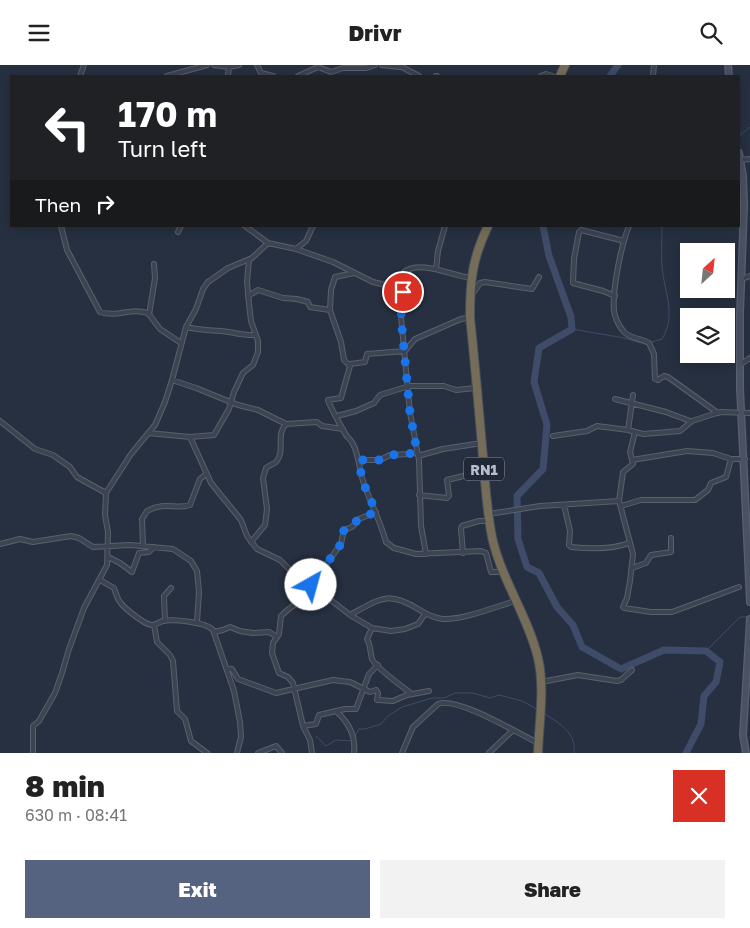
<!DOCTYPE html>
<html lang="en">
<head>
<meta charset="utf-8">
<style>
	body { margin:0; font-family:"Golos Text",sans-serif; background:#f2f2f2; color:#222; height:100vh; display:flex; flex-direction:column; font-size:19px; white-space:nowrap }
	* { box-sizing:border-box; margin:0 }
	p { font-size:16px; color:#767676 }
	.icon { flex:none; width:28px; height:28px; fill:none; stroke:currentColor; stroke-width:2; stroke-linecap:round; stroke-linejoin:round }
	.map { position:relative; height:688px; overflow:hidden }
	.drawer { display:flex; flex-direction:column; background:#fff; flex:1 }
	.drawer>* { flex:none }
	.hud { position:absolute; left:10px; top:10px; width:730px; height:152px; border-radius:0px; box-shadow:0 2px 12px #0003; background:#202124; color:#fff; overflow:hidden }
	.needle { width:32px; rotate:27deg }
	.fabs { position:absolute; left:680px; top:178px; display:grid; gap:10px }
	.fabs a { display:grid; place-items:center; width:55px; height:55px; border-radius:0px; background:#fff; box-shadow:0 2px 12px #0003; font-size:25px }
	.pin { position:absolute; display:grid; place-items:center; width:42px; height:42px; color:#fff; margin:-21px; border:2px solid #fff; border-radius:50%; box-shadow:0 1px 5px #0007 }
	.me { position:absolute; width:55px; margin:-28px; rotate:38deg; stroke-linejoin:round; filter:drop-shadow(0 0 4px #0008) }
	.turn { display:flex; align-items:center; gap:18px; height:105px; padding:0 25px; font-size:22px }
	.turn .icon { width:65px; height:65px; stroke-width:2.5 }
	.turn b { display:block; font-size:35px; line-height:42px }
	.then { display:flex; align-items:center; height:48px; padding:0 25px; background:#0003; gap:10px; font-size:19px }
	.round { display:grid; place-items:center; flex:none; width:52px; height:52px; border-radius:0px; background:#f2f2f2 }
	.summary { display:flex; align-items:center; justify-content:space-between; height:85px; padding:0 25px }
	h1 { font-size:30px; font-weight:800; line-height:38px }
	.primary-button { display:flex; gap:10px; margin-top:auto; padding:10px 25px }
	.primary-button a { flex:1; height:58px; border-radius:0px; background:#556280; color:#fff; font-size:20px; font-weight:800; line-height:58px; text-align:center }
	.primary-button a+a { background:#f2f2f2; color:#222 }
	header { display:flex; justify-content:space-between; align-items:center; height:65px; padding:0 25px; background:#fff; font-size:22px; font-weight:800 }
	.map>svg:first-child { display:block }
	.lines { fill:none; stroke-linecap:round; stroke-linejoin:round }
	.stream { stroke:#3e4c69; stroke-width:1 }
	.river { stroke:#3e4c69; stroke-width:7 }
	.street-casing { stroke:#59606e; stroke-width:6 }
	.secondary-casing { stroke:#59606e; stroke-width:8 }
	.highway-casing { stroke:#464d5b; stroke-width:10 }
	.street { stroke:#3c4351; stroke-width:4 }
	.secondary { stroke:#4a5163; stroke-width:5.5 }
	.highway { stroke:#766d59; stroke-width:8 }
	.route { stroke:#1a73e8; stroke-width:9; stroke-dasharray:0 16.2 }
	.labels { text-anchor:middle; dominant-baseline:central; stroke-width:5; stroke-linejoin:round; paint-order:stroke }
	.shield { fill:#202736; stroke:#8a919e; stroke-width:1 }
	.shield-label { font-size:14px; font-weight:bold; fill:#b8becb }
</style>
</head>
<body>
<header><svg class="icon" aria-label="menu" viewBox="0 0 24 24"><path d="M4 6h16M4 12h16M4 18h16"/></svg>Drivr<svg class="icon" aria-label="search" viewBox="0 0 24 24"><circle cx="10" cy="10" r="6"/><path d="M15 15l6 6"/></svg></header>
<div class="map">
<svg width="750" height="688" viewBox="0 0 750 688">
	<rect width="100%" height="100%" fill="#273041"/>
	<g class="lines">
		<path class="stream" d="M739,71l11,-9
			M572,264l52,9 21,6
			M652,277l10,-3c15,-24 2,-47 0,-73 -1,-13 0,-27 0,-40
			M706,586l34,-34h9
			M545,649c14,9 32,19 29,39
			M316,671l10,10 10,-6 16,1
			M354,672l5,-8h6l16,-5 7,-8 14,-9 30,-9h12l11,-5h18l17,5 9,-3 23,6 15,8"/>
		<path class="river" d="M610,11l8,-11
			M543,161l6,30 22,61 1,12 -33,19 -5,34 13,43 -4,44 -26,27 1,43 9,28 12,6 18,34 16,18 9,22 39,22 43,-19 42,1 14,11 -4,20 -12,14 -3,28 -15,29"/>
		<defs>
			<path id="street" d="M214,0l15,2 10,-2
				M257,0l4,8 12,3
				M382,0l17,2
				M398,0l21,11
				M80,11l4,-11
				M167,11l40,-11
				M228,11l1,-9
				M298,11l20,-9 13,5 12,-4h23l9,-3
				M436,11h1
				M541,11l5,-2 6,2
				M653,11l1,-11
				M740,95l10,-1
				M61,161l6,24 33,62c19,6 29,-5 48,1l12,16 21,14
				M245,161l23,17 28,6 37,13 40,20 13,3 15,-3 3,-10c17,-13 48,4 67,6
				M629,161c-8,20 -17,64 -15,85 1,7 5,15 10,21 7,7 17,6 25,11l5,11 1,25 3,1 6,-4 4,1 50,36
				M178,167l3,-6
				M296,184l10,-8 7,-15
				M436,204l2,-18 7,-25
				M354,208l-19,4 -4,13 -1,20 11,32 3,18 6,6 -9,32 -13,2c1,5 15,30 18,35 2,3 5,5 7,9 6,11 6,25 10,37 7,21 17,39 23,61l8,6 22,6 65,-3 5,2 5,19h13
				M741,214l9,-3
				M401,217l2,13 -2,22 9,96 9,47 2,66 5,28
				M473,228l7,-10 5,-1 47,7 7,-12
				M248,231l10,-6 25,8 14,1 11,3 2,5 20,3
				M615,231l-12,-5 -30,-8 1,-24 5,-27 2,-2 43,11
				M149,250l6,-37 -1,-14
				M186,262c12,3 23,3 35,4 12,1 23,5 35,4
				M350,299l15,-2 2,-8 38,-3 10,-12 46,-20 9,-2
				M741,299l9,-6
				M172,315l24,8 42,17 20,5 28,14 31,-2 5,4 21,3
				M615,334l51,13 24,9
				M337,351l19,-5 18,-8 6,-8 29,-9h35l12,4 20,-2
				M0,356l35,28 18,6 17,12 7,10 29,16
				M635,367l9,2 36,-3 12,-10 28,-9 30,1
				M148,368l42,4 21,46 30,37 6,16 10,13 23,11 17,17 17,10 36,28c30,-16 37,-25 68,-6 8,5 16,9 25,10 20,1 52,-12 72,-18
				M553,371l34,-5 10,-5 31,4
				M190,372l24,-2 15,-26 5,-17 9,-19 10,-8 5,-13v-11l-7,-20 -2,-17 -2,-22 2,-22
				M418,391l25,-7 39,-6
				M359,395h21l10,-5 19,-1 8,-2
				M632,395l55,-9 26,2 18,6h14
				M419,430l28,3 2,-2 -2,-16 37,-9
				M619,436l14,53 -3,27 -3,17 -4,9 1,1 27,4h21l67,-25
				M564,440l6,26 -1,14 2,2c19,2 40,3 58,-4
				M621,441l20,-6h54l13,-10 3,-7 15,-6 5,-18
				M489,449l51,-8 79,-5 4,-29 10,-8 -3,-12 5,-20 -7,-2 5,-35
				M251,477l14,-17 2,-16 -4,-31 3,-10c3,-3 8,-4 10,-6 10,-11 -1,-26 10,-38
				M0,479l20,-5 13,3 38,-6 8,2 14,9 37,-2 43,4 18,12 6,10 2,21 -2,30
				M143,481l-1,-27 5,-8c18,-10 29,-1 43,-6l10,-26 6,-5
				M463,488l-2,-24 1,-3 17,-5h10
				M108,492l12,6 12,9 7,-19 10,-1 5,-5
				M632,503l14,-5 5,-8 20,-3v-14
				M100,515l14,8c2,5 3,10 6,14 4,6 25,23 32,23 4,0 7,-3 11,-4 10,-2 43,1 50,9l21,61 6,31 1,15 -4,16
				M311,520l30,-41 3,-14 8,-3 7,-8 17,-7
				M350,550l22,13 19,3 14,-2 13,-5 7,-10
				M165,556l-1,-25 7,-8
				M154,560l3,17 13,13 3,6 4,50 8,8 6,22 16,12
				M372,563l-5,11c4,7 3,13 5,20 5,10 31,28 40,35
				M214,567l9,-2 7,-3 10,4 13,2 16,-1 8,5
				M226,603l6,1 6,10 38,14 57,-13 17,2 20,10 6,-2 2,3 -1,7 16,1 14,-6 22,-4
				M541,617l37,-7 39,6 4,-1 11,-10
				M337,647c12,11 19,24 17,41
				M303,661l13,-2 3,-9 26,-6h11l13,-35 9,-9
				M33,688v-27l6,-5 16,-28 7,-20 7,-24 15,-41 23,-43 1,-33 -3,-17 1,-22 25,-39 24,-29 10,-23 7,-22 14,-53 10,-18 7,-20 5,-7 20,-14 24,-10 16,-15
				M258,688l18,-7 6,7
				M312,688l-2,-13 -7,-14 -10,-43 -5,-6 -9,-4 -7,-20 1,-10 6,-9 2,-18c9,-9 20,-17 32,-18l6,-6
				M402,688l11,-26 25,-23c19,-8 81,30 100,39
				M489,688l24,-23"/>
			<path id="secondary" d="M728,0l1,11
				M739,88l4,23 1,29 -4,109v74l10,214
				M746,688l-3,-18 7,-116"/>
			<path id="highway" d="M560,11l5,-11
				M488,161c-16,33 -18,55 -18,91 5,47 9,94 13,140 2,27 4,54 9,80 9,42 36,79 46,121 7,30 1,64 0,95"/>
		</defs>
		<use href="#street" class="street-casing"/>
		<use href="#secondary" class="secondary-casing"/>
		<use href="#highway" class="highway-casing"/>
		<use href="#street" class="street"/>
		<use href="#secondary" class="secondary"/>
		<use href="#highway" class="highway"/>
	</g>
	<g class="lines">
		<path class="route" d="M311,520l30,-41 2,-13 9,-4 6,-8 18,-7 -14,-32 -3,-20h21l10,-5 19,-1 8,-3 -7,-38 -9,-96 2,-25"/>
	</g>
	<g class="labels">
		<rect class="shield" x="464" y="392.5" width="40" height="23" rx="4"/>
		<g class="shield-label">
			<text x="484" y="404">RN1</text>
		</g>
	</g>
</svg>
<div class="fabs">
<a><svg class="needle" viewBox="-14 -14 28 28"><path d="M0-13l5 13h-10z" fill="#e53935"/><path d="M0 13l5-13h-10z" fill="#767676"/></svg></a>
<a><svg class="icon" aria-label="layers" viewBox="0 0 24 24"><path d="M12 4l9 5-9 5-9-5zM3 14l9 5 9-5"/></svg></a>
</div>
<div class="pin" style="left:403px;top:227px;background:#d93025"><svg class="icon" aria-label="arrive" viewBox="0 0 24 24"><path d="M6 21V4h12l-3 4 3 4H6"/></svg></div>
<svg class="me" style="left:311px;top:520px" viewBox="-20 -20 40 40"><circle r="19" fill="#fff"/><path d="M0-13L10 11 0 6-10 11z" fill="#1a73e8"/></svg>
<div class="hud">
<div class="turn"><svg class="icon" aria-label="left" viewBox="0 0 24 24"><path d="M17 20v-9H6M10 6l-5 5 5 5"/></svg><div><b>170 m</b>Turn left</div></div>
<div class="then">Then<svg class="icon" aria-label="right" viewBox="0 0 24 24"><path d="M7 20v-9h11M14 6l5 5-5 5"/></svg></div>
</div>
</div>
<section class="drawer">
<div class="summary"><div><h1>8 min</h1><p>630 m · 08:41</p></div><a class="round" style="background:#d93025;color:#fff"><svg class="icon" aria-label="close" viewBox="0 0 24 24"><path d="M6 6l12 12M18 6L6 18"/></svg></a></div>
<div class="primary-button"><a>Exit</a><a>Share</a></div>
</section>
</body>
</html>
